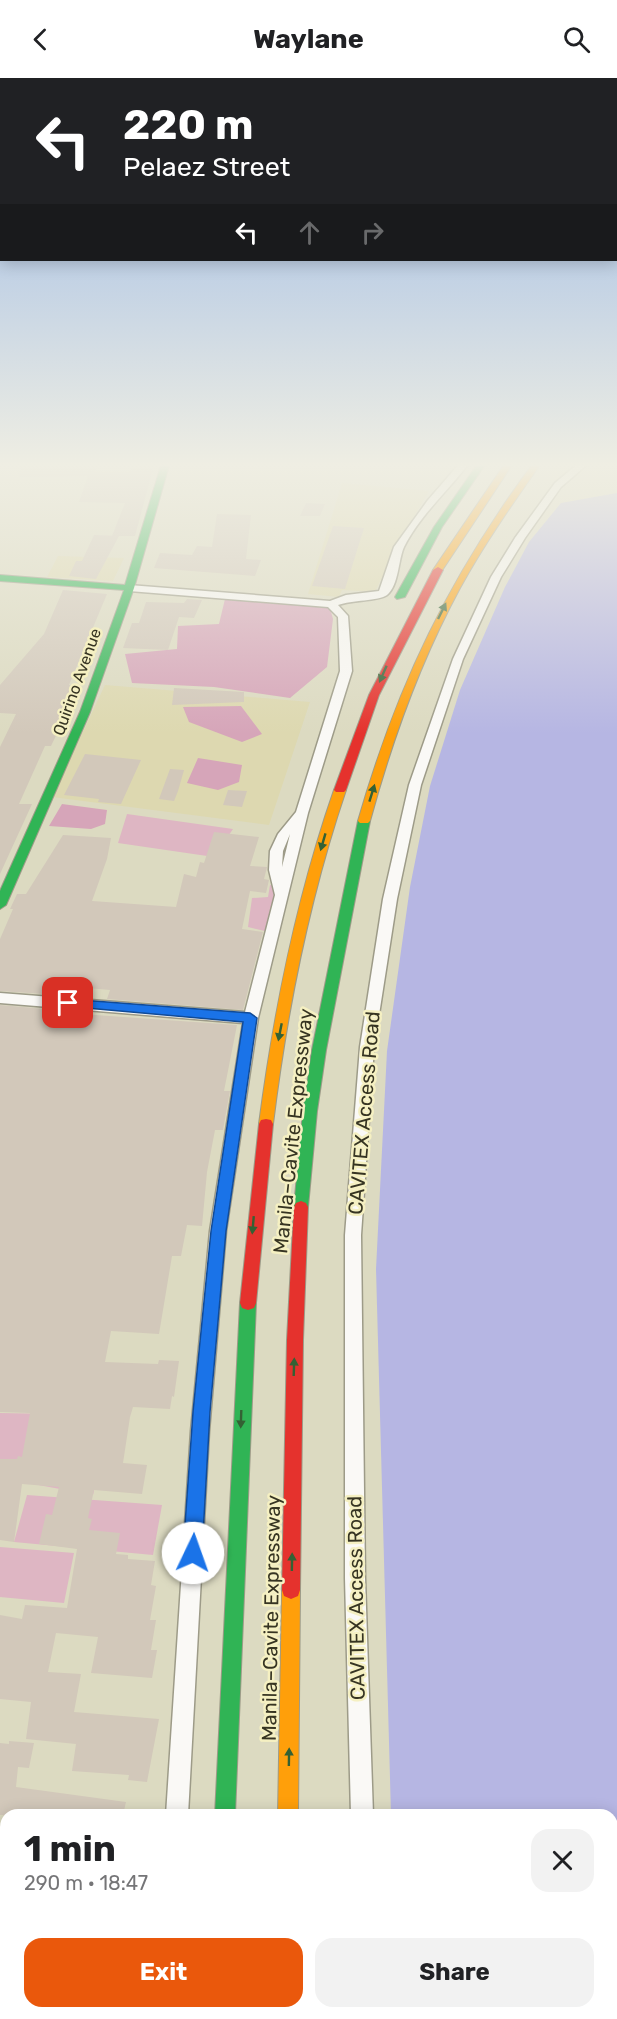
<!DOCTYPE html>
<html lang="en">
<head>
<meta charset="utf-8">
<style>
	body { margin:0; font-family:Rubik,sans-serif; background:#f2f2f2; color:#202124; height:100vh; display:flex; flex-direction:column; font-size:22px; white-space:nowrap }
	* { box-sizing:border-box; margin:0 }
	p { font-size:20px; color:#757577 }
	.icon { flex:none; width:33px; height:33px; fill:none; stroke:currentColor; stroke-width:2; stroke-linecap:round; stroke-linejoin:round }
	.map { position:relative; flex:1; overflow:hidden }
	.drawer { position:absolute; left:0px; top:1731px; width:618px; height:210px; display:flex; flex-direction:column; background:#fff; border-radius:18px 18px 0 0; box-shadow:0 3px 15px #0003 }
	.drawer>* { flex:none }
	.banner { position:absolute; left:0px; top:0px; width:618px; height:183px; box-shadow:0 3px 15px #0003; background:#202124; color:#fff; overflow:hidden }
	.pin { position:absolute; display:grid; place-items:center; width:51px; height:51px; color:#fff; margin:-26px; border-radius:12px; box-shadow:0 3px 9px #0006 }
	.me { position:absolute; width:66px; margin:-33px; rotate:3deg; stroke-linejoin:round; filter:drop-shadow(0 0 4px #0008) }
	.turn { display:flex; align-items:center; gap:21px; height:126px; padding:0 24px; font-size:27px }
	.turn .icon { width:78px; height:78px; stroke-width:2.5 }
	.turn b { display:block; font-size:42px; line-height:51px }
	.lanes { display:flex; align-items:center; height:57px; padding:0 24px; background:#0003; justify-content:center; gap:30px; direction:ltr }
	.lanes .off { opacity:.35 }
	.round { display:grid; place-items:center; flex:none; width:63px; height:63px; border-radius:18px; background:#f2f2f2 }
	.head { display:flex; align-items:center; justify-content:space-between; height:102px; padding:0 24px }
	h1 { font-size:36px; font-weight:700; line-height:45px }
	.cta { display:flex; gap:12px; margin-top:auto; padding:12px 24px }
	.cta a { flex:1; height:69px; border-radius:18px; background:#ea580c; color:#fff; font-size:24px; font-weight:700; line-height:69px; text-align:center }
	.cta a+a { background:#f2f2f2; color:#202124 }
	header { display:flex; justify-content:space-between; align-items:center; height:78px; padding:0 24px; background:#fff; font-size:27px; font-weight:700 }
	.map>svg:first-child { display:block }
	.built { fill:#ddd8b0 }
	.green { fill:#deb6c3 }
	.forest { fill:#d6a5b9 }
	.water { fill:#b6b6e3 }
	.building { fill:#d2c8ba }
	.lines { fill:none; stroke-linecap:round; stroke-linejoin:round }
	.street-casing { stroke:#9d9b88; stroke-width:3 }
	.fast-casing { stroke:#9d9b88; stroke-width:2 }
	.slow-casing { stroke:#9d9b88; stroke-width:2 }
	.jam-casing { stroke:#9d9b88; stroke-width:2 }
	.street { fill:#faf9f6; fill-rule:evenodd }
	.fast { fill:#30b455; fill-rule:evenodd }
	.slow { fill:#ff9f0a; fill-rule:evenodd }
	.jam { fill:#e5322d; fill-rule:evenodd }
	.oneway { fill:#346134 }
	.route { fill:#1a73e8; stroke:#114b97; stroke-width:1.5 }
	.labels { text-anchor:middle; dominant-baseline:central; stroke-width:5; stroke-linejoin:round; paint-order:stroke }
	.far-street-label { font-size:16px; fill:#363422; stroke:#f5f0c2 }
	.street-label { font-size:20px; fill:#363422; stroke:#f5f0c2 }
</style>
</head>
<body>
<header><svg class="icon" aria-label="back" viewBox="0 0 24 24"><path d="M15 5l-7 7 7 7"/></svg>Waylane<svg class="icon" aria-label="search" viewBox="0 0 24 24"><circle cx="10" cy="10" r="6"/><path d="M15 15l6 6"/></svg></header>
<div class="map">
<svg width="617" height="1941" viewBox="0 0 617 1941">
	<rect width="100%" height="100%" fill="#dcdac1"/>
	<path class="built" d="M342,405l87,8 -31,53 -23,48 -33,-2 -3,7 -31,-3z
		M58,478l66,2 -11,23 -66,-4z
		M105,607l205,17 -41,123 -217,-28z"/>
	<path class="green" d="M127,736l106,15 -19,28 -96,-14z
		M270,807l6,1 -7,46 -21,-5 4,-29 16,-1z
		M0,1335l112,2 -19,80 -93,-17z
		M27,1417l135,10 -9,50 -139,-13z
		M0,1469l74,6 -10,50 -64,-6z"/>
	<path class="forest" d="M225,521l105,9 3,11 -6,48 -37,31 -76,-11 -82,-4 -7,-29 52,-5 1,-23 41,-2z
		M241,628l21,28 -20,8 -53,-20 -6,-15z
		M198,680l44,7 -3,17 -21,8 -31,-7z
		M62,726l45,6 -2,14 -14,5 -42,-3z"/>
	<path class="water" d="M617,415v1526h-218v-6h213v-198h-221l-15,-546 11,-218 23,-164 20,-101 30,-96 45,-103 24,-45 32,-39z"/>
	<path class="building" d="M22,384h75l-2,10h35l2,-3h6l2,-4h14l-19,71h-23l13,-33 -46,-1 9,-26 -69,1z
		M306,425l19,1 -5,12h-20z
		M217,436l34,1 -5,44 15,1 -6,16 -101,-8 6,-15 32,2 5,-9 15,1z
		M333,448l31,2 -19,61 -33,-3z
		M94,457l25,1 -23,43 -27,-3 7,-15h6z
		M63,512l44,4 -38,91 11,1 -29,60h-6l-26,58h13l-32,70v-127l16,-33 -16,-1v-28l44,-51z
		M187,521l15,1 -8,18 -15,-1 -11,33 -45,-2 9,-25h7l7,-21 38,1z
		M174,610l70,4v10l-72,3z
		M85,676l56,6 -20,44 -23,-2 1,-3 -35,-4z
		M170,691l14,1 -6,21 -4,10 -15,-2z
		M228,712l19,1 -5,16 -19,-2z
		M214,754l45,5 -9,29 17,1 -3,12 5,1 -3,13 -16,-2 -8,38 21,3 -20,78 -136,-11 3,-9 -34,-3 -3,9 -73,-5v-52l13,-30h-3l7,-15h9l37,-59 48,3 -4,21 -15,42 84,6 8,-33 12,3 4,-15 4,1z
		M0,927l68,6 -1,2 170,12 -13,66h6l-4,22 -3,17h-8l-8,42 -5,54 -15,-1 -6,31h-9l-13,78 -48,-3 -6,31 53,2 1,-4 20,1 -5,36 -2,-1 -2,13 -37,-2 -3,10 -7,46 24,2 -5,29 -48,-4 -6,28 4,1 -3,11 31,3 -4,21 12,1v4l27,2 -4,24 5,1 -6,34h6l-5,30h6l-5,28 -61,-5 7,-36 -42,-4 -8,39 33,2 -7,38 85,7 -12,63 -19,-2 1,-5 -57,-4 4,-27 -50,-5 5,-37 -31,-3v-84l22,4 3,-14 42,3 10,-59 -38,-5 7,-30 6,1 7,-28 -37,-3 -8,58 -14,-2v-81h17l1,-3 4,1 8,-44 -30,-1z
		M9,1663l25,2 -5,25 -11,-1 -2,20 110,15 -3,13h-123v-72l9,1z"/>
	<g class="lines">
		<defs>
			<path id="street" d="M461,384h9c-21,28 -50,53 -66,85 -6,13 -5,38 -17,48 -8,6 -36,5 -49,10l10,11 4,55 -44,142 -50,205 -32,213 -17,200 -21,384h-22l25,-384 19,-200 33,-208 -243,-20v-10l245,19 30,-117 -6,-25 1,-19 8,-17 18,-22 44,-141 -2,-54 -10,-10 -199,-16 -5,-3 5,-3 201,16 16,-6 33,-4 15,-44 34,-47zM290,756l-8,33 1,-16z
				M580,384h10l-29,25 -36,51 -24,39 -38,82 -42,126 -24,114 -23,148 -13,188 4,343 8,237h-22l-6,-237v-343l15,-188 23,-148 26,-114 44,-126 38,-82 24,-39 40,-55z
				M151,1935h24l1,6h-26z
				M355,1935h24l2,6h-26z"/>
			<path id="fast" d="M162,384h8l-36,126 -44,124 -84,193 -6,4v-18l80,-179 44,-122 -124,-9v-6l125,10z
				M479,384h8l-45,65 -37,70 -8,2 -2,-2 39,-70z
				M364,740l6,3 -44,229 -9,61 -9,96 -2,4 -5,2 -5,-2 -2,-4 9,-96 9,-61 46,-229z
				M248,1218l6,2 2,5 -21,512h-20l25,-512 2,-5z"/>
			<path id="slow" d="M506,384h8l-73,110h-6l-2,-2z
				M534,384h8c-29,41 -58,82 -82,126 -40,74 -68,152 -90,233l-2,2h-8l-2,-2c40,-138 91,-243 176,-359z
				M340,709l6,3c-37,109 -59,220 -73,334l-2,4h-10l-2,-4c15,-114 37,-225 75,-334z
				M291,1503l7,3 2,6 -2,225h-20l4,-225 2,-6z
				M275,1935h22v6h-22z"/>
			<path id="jam" d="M438,489l5,3 -64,125 -33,95 -2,2h-8l-2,-2 35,-95 64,-125z
				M266,1041l5,1 2,4 -17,179 -2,5 -6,2 -6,-2 -2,-5 19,-179 2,-4z
				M301,1123l5,2 2,4 -5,133 -3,250 -2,6 -7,3 -7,-3 -2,-6 5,-250 7,-133 2,-4z
				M206,1935h22l-1,6h-22z"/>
		</defs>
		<use href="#street" class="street-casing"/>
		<use href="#fast" class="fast-casing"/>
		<use href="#slow" class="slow-casing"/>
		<use href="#jam" class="jam-casing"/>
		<use href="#street" class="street"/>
		<use href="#fast" class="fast"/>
		<use href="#slow" class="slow"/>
		<use href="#jam" class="jam"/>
	</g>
	<defs><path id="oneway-solid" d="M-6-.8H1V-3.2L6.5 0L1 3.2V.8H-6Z" transform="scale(1.5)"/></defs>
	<g class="oneway">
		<use href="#oneway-solid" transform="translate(442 533) rotate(-64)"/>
		<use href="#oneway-solid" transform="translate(383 596) rotate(114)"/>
		<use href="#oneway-solid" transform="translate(372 715) rotate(-73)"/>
		<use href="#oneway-solid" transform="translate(323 764) rotate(106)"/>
		<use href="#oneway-solid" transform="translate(280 954) rotate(101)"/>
		<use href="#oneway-solid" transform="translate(253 1147) rotate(95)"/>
		<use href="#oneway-solid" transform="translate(294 1289) rotate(-88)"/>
		<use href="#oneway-solid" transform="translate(241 1341) rotate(92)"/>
		<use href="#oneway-solid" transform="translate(292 1484) rotate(-89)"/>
		<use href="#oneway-solid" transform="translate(289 1679) rotate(-89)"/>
	</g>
	<linearGradient id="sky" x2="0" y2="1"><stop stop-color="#94b5e6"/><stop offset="0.59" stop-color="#efeee3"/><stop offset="1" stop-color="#efeee3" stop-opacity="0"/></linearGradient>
	<rect width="617" height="656" fill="url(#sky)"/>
	<path class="route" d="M68,921l182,14 7,5 -31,213 -16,181 -8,141 -3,7 -6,2 -7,-2 -3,-7 10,-141 18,-181 32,-209 -179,-16 -2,-3z"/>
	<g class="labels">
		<g class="far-street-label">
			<text transform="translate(77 604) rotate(-70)">Quirino Avenue</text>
		</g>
		<g class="street-label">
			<text transform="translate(364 1035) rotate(-85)">CAVITEX Access Road</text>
			<text transform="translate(293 1053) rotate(-84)">Manila–Cavite Expressway</text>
			<text transform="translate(356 1520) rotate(-91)">CAVITEX Access Road</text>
			<text transform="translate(271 1540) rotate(-89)">Manila–Cavite Expressway</text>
		</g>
	</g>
</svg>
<div class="pin" style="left:68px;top:925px;background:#d93025"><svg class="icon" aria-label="arrive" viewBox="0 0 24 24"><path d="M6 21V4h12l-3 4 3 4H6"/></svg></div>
<svg class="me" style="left:193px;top:1475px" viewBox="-20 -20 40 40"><circle r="19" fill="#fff"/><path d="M0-13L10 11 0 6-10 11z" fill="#1a73e8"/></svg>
<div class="banner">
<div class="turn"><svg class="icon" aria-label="left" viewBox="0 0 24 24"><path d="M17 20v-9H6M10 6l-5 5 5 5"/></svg><div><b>220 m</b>Pelaez Street</div></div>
<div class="lanes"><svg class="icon" aria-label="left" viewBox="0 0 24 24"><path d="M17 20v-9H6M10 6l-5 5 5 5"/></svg><svg class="icon off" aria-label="ahead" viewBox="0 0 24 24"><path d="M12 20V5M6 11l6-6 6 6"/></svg><svg class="icon off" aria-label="right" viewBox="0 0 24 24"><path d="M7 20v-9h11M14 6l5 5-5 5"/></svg></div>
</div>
<section class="drawer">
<div class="head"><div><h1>1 min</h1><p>290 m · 18:47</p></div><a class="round"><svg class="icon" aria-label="close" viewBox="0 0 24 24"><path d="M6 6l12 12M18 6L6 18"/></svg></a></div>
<div class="cta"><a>Exit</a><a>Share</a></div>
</section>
</div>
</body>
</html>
